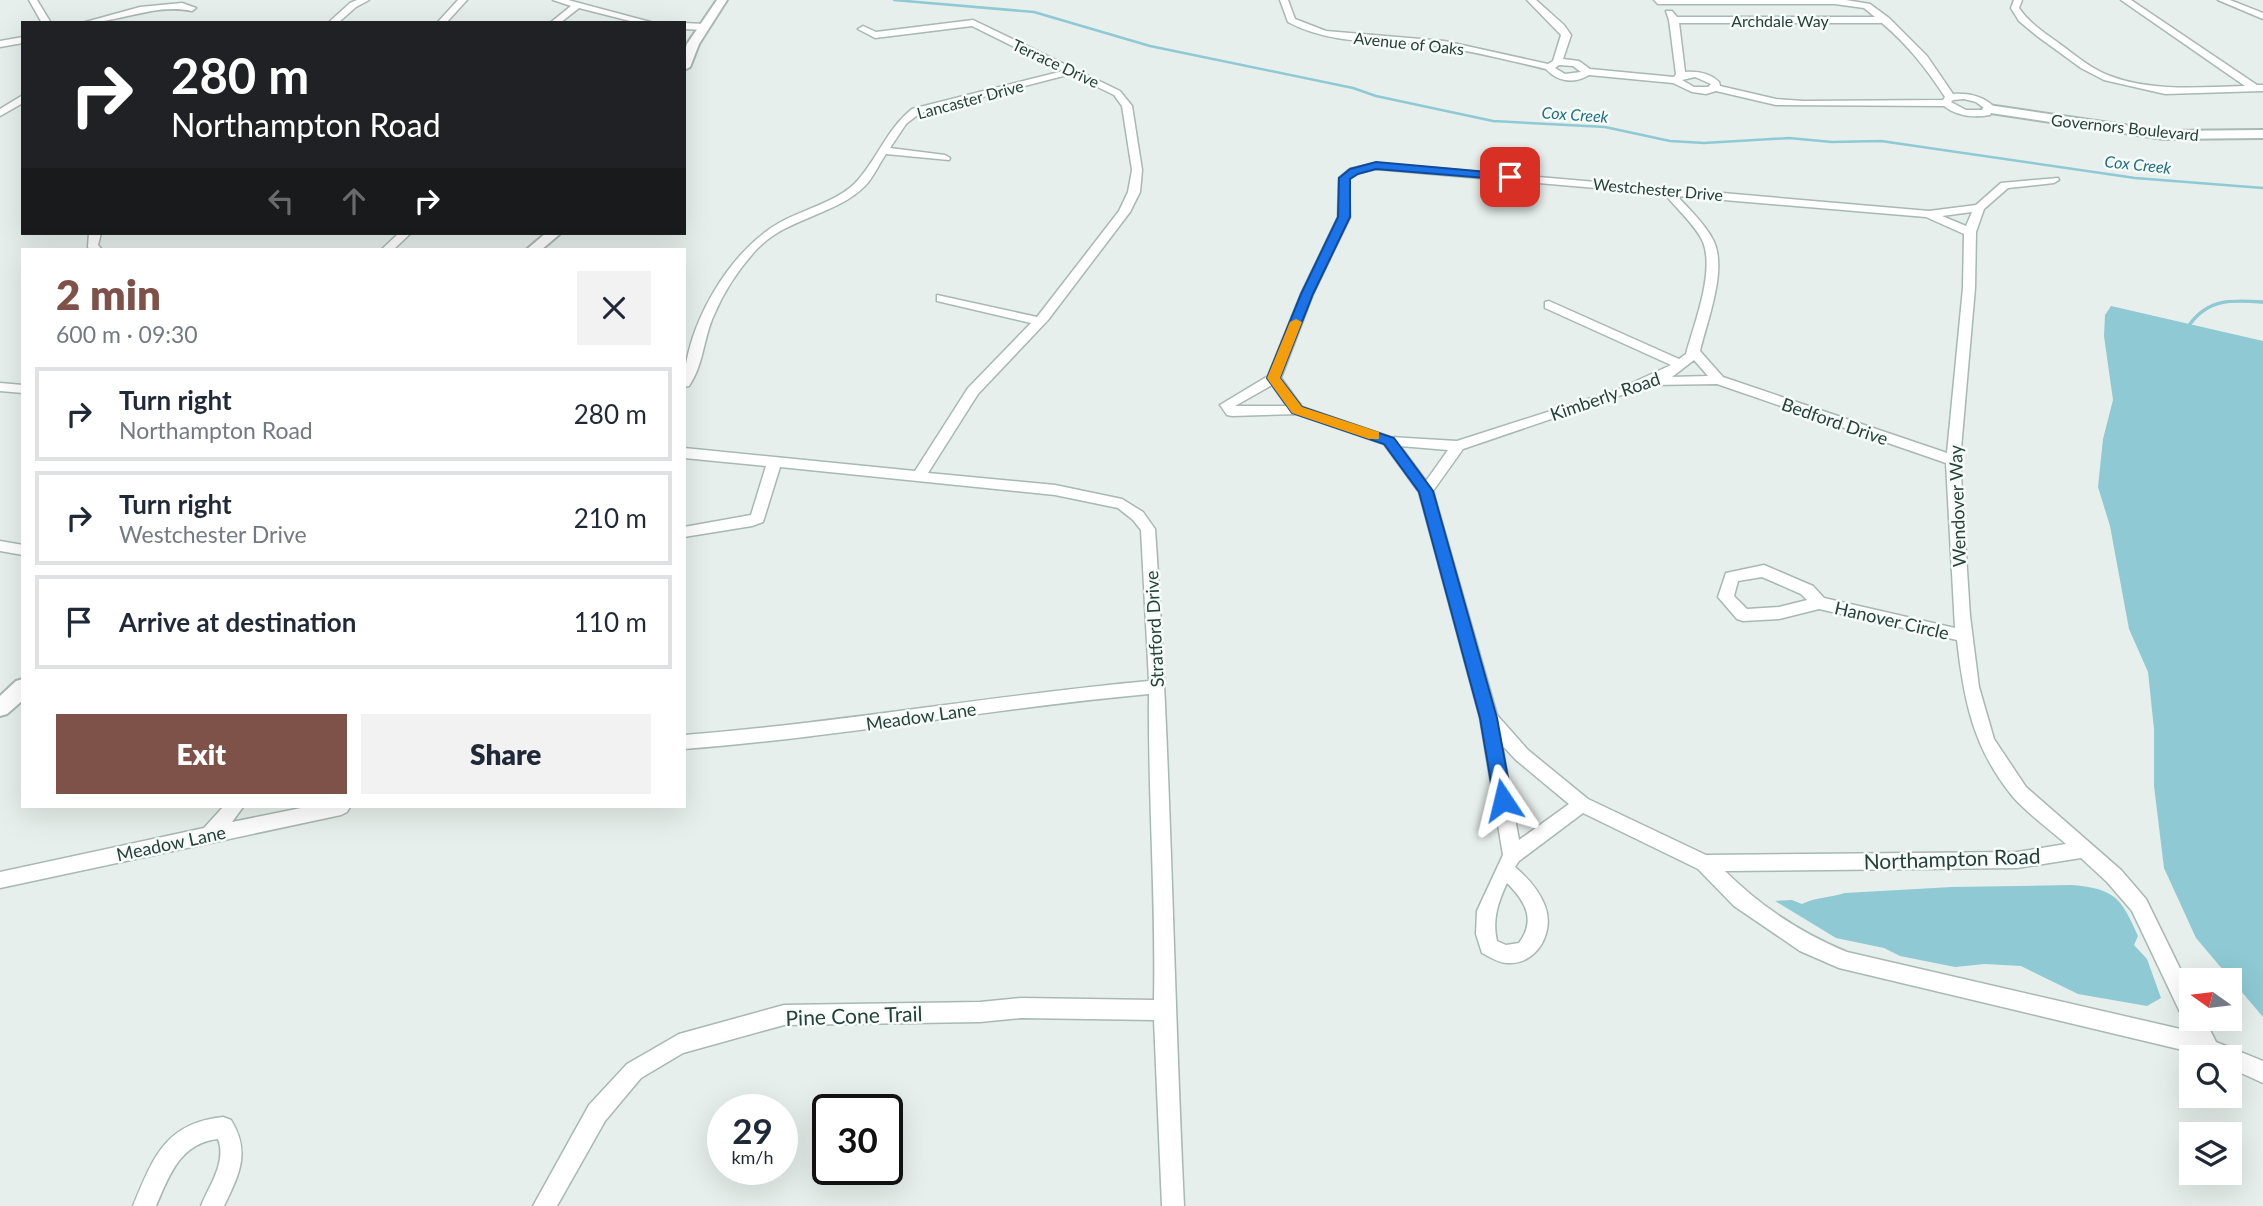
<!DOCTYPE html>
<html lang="en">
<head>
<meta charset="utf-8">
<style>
	body { margin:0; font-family:Lato,sans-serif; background:#f2f2f3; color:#1f2937; height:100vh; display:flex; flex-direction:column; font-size:26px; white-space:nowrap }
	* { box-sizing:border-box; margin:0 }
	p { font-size:23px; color:#747a83 }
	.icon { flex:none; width:38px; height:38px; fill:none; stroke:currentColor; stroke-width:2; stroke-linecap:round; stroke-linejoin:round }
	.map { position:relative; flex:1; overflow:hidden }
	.drawer { position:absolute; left:21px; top:248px; width:665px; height:560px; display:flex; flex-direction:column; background:#fff; border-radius:0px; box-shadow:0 7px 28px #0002 }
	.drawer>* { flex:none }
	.top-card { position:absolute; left:21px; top:21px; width:665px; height:214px; border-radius:0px; box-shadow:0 7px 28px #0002; background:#202124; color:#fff; overflow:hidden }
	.needle { width:46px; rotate:284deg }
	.fabs { position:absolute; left:2179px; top:968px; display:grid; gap:14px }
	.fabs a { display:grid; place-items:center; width:63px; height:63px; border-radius:0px; background:#fff; box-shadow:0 7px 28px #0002; font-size:35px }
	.speed { position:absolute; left:707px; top:1094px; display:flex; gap:14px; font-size:35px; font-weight:700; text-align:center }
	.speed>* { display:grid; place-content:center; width:91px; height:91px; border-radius:50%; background:#fff; box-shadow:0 7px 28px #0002; line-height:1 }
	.speed small { font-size:18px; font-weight:400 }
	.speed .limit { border:4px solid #111; border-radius:10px; background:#fff; color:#111 }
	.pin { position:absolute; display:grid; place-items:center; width:60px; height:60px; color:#fff; margin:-30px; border-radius:14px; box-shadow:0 4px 10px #0006 }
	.me { position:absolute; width:77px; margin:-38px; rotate:350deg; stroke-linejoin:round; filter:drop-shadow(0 0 5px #0008) }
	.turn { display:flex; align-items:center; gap:24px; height:147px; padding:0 35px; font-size:32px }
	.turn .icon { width:91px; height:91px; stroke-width:2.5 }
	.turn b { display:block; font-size:49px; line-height:60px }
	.lanes { display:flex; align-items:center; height:66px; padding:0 35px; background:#0003; justify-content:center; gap:35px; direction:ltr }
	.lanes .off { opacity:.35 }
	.round { display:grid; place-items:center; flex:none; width:74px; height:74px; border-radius:0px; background:#f2f2f3 }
	.head { display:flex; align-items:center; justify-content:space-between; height:119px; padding:0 35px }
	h1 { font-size:42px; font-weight:800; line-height:52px; color:#7f5249 }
	.button { display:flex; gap:14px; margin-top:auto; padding:14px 35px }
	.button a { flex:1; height:80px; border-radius:0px; background:#7f5249; color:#fff; font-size:28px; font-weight:800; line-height:80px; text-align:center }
	.button a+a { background:#f2f2f3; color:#1f2937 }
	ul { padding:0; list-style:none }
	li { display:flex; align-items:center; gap:21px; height:94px; margin:0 14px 10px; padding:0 21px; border:4px solid #e0e1e3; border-radius:0px }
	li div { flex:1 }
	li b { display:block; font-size:26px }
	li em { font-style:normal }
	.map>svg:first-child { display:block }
	.water { fill:#8ec9d4 }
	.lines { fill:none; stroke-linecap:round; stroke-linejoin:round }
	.stream-far1 { stroke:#8ec9d4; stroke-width:2.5 }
	.stream { stroke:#8ec9d4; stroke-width:3.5 }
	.minor-casing { stroke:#a8b8b2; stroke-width:3 }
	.tertiary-casing { stroke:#a8b8b2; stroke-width:4 }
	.minor { fill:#fff; fill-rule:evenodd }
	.tertiary { fill:#fff; fill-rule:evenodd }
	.route { fill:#1a73e8; stroke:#114b97; stroke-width:2 }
	.slow { fill:#f59e0b }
	.labels { text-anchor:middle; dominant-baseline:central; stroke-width:5; stroke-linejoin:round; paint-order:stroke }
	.far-street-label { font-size:16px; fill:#24423a; stroke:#f7fbf9 }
	.far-water-label { font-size:16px; font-style:italic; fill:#1c6f80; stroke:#f7fbf9 }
	.street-label { font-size:18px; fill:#24423a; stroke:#f7fbf9 }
	.near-street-label { font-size:21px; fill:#24423a; stroke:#f7fbf9 }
</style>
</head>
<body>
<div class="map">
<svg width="2263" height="1206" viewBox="0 0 2263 1206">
	<rect width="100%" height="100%" fill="#e6efeb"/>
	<path class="water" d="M2111,306l152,35v676l-67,-79 -32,-70 -10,-82v-57l-6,-57 -19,-43 -19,-103 -12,-39 5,-48 10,-39 -9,-64 1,-21z
		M2072,885c44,4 49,13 66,51l-4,9 13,14 14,39 -14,8 -69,-12 -57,-28 -36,-2 -30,3 -55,-11 -16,-8 -48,-10 -61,-37 17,-1 10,4c14,-7 28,-6 43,-11l107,-6z"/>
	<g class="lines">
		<path class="stream-far1" d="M894,0l140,12 116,34 203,42 23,8 117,25 112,6 65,14 34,2 85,-5 43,4 49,-1 254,37 128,10"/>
		<path class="stream" d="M2190,324c19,-26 43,-24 73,-22"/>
		<defs>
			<path id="minor" d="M29,0h8l14,23h-9z
				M357,0h12l-13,7 -18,16h-10l22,-20z
				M458,0h9l-21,23h-9z
				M553,0h15l86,23h-16l-59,-15 -19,15h-10l21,-17z
				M1280,0h8l7,19 31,12 118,10 104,23 5,-3 8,-26 -34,-35h9l28,25 7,10 -8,24 16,2 11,8 84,8 2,-3 -7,-54 -3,-9h6l5,6h198l-11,-9 -29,-4h-177l-4,-4h192l24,4 19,14 38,38 26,38c16,-1 30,2 41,13l-4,8c-17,3 -33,1 -46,-9l-168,-1 -60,-14 -10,3 -14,-2 -19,-9 -84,-8c-15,9 -31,7 -43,-6 -39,-9 -77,-19 -116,-24 -49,-5 -97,1 -142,-23zM1679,23h203c26,22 44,45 63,74l-2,3 -139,1 -28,-2 -56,-13 -1,-4c-9,-9 -21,-11 -34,-10zM1559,65l14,1 8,6 -16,2 -10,-6zM1695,77l16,7 -3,3h-14l-12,-7zM1964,99l12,3 8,6 -2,2h-16l-15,-8 2,-2z
				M2014,0h8l-3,8c10,15 26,25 41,36 15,11 31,25 50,32 43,16 89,11 135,10l-124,-86h10l126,85h6v6l-98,3 -61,-14 -23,-12 -44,-32 -18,-15 -8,-13z
				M2218,0h12l33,13v6z
				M182,3l14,5 -4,3c-38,-8 -73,12 -110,12l58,-16z
				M973,20l147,71 12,15 10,64 -2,22 -10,20 -82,108 -70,74 -50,79 127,12 67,14 21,13 12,17c16,225 18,451 29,677h-22l-8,-186 -133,-2 -41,4 -196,3 -101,28 -42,25 -36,43 -48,85h-24l56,-101 38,-41 52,-30 105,-29 196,-3 41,-4 133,2c2,-102 -6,-204 -5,-306 -155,14 -309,43 -465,55v-14c156,-12 310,-40 465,-54l-8,-151 -8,-10 -15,-12 -63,-13 -275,-28 -17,55 -11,4 -68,11v-10l67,-12 15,-49 -82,-8v-10l231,23 53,-83 63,-65 -94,-22v-6l100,22 82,-106 9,-19 4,-22 -10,-64 -8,-11 -43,-21 -151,39 -14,11 -16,24 55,7 5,3 -1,2 -63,-6c-7,10 -13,24 -21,32 -29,29 -78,32 -107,62 -18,19 -34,43 -44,67 -11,24 -10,49 -25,71l-5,1c0,-58 44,-135 95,-164 24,-14 60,-21 79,-43 20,-23 30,-52 54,-71l151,-38 -91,-45 -97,12 -17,-9 5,-3 13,6z
				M684,23l20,1 5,3 -5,3 -20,-1z
				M23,37v6l-23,4v-6z
				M23,95v8l-23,13v-7z
				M1376,163l553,48 47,-6 25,-22 57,-5 1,2 -5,3 -46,5 -24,21 -8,23 -1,56 -15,172 10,156 9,71 15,52 32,48 95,83 25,29 45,92v27h13l12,24 47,19v22l-33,-15v-11h-27l-12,-5 -352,-84 -39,-17 -66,-45 -36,-37 -115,-56 -64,48 -4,6c13,11 24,23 30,39 10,26 -8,59 -38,57 -8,0 -17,-6 -25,-10l-6,-19 1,-23 26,-56 -23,-137 -61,-226 -35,-48 -88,-30 -64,2 -5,-1 -7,-10 48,-29 33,-82 37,-77 1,-39 11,-9zM1376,169l289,25c10,13 32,33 38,48 12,30 -9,82 -17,112l-7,5 -130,-58 -4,1v6l126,57 -52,24 -162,52 -67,-4 -88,-30 -21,-29 32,-84 37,-77 -1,-38 9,-6zM1677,196l249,21 38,17 -1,54 -16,165 -224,-76 -23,-26c7,-30 29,-85 12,-113 -8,-15 -23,-29 -35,-42zM1972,212l-6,14 -24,-10zM1694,360l14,16 -38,1h2zM1717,384l229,79 9,165 -131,-30 -11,-12 -49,-21 -38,8 -8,24 19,22 6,2 36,-2 40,-10 138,31c7,61 16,108 56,157 15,17 36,32 53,47l-49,8 -311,3 -118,-56 -60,-49 -31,-35 -64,-224 30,-42 188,-64zM1272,385l15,21h-52zM1400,446l48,4 -22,31zM1762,577l39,17 6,6 -28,7 -32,2 -13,-13 4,-15zM1502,745l14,15 53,44 -50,36zM2081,858l26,24 25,29 57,120 -342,-79c-46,-19 -87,-46 -122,-81l292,-3zM1507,883c19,19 29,37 12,60l-13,2 -9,-4c-5,-21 1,-39 10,-58z
				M89,233h12l-3,12 4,5h-12l-2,-3z
				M399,233h12l-18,17h-12z
				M0,383l23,2v8l-23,-2z
				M0,541l23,4v10l-23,-4z
				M223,807h20l-11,15 74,-15h44l-3,5 -6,3 -341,73v-16l204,-44z
				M223,1117l8,3c20,32 8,55 -7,86h-23c8,-20 26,-44 17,-67 -38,4 -49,37 -62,67h-23c20,-48 32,-83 90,-89z"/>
			<path id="tertiary" d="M717,0h10l-28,44 -9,23 -6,3v-18l3,-8z
				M1988,105l176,26 99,-1v8l-99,1 -180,-27 -2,-3z
				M546,233h15l-20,17h-15z
				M23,679v21l-16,14 -7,2v-20l16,-15z"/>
		</defs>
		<use href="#minor" class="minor-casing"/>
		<use href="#tertiary" class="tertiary-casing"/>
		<use href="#minor" class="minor"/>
		<use href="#tertiary" class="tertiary"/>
	</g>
	<path class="route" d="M1376,162l134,12 5,3 -5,3 -134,-11 -18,5 -8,5v38l-37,77 -33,84 22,29 92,31 39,53 64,227 15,82 -3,6 -6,2 -7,-2 -2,-6 -14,-82 -61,-226 -35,-48 -92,-31 -25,-35 34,-84 37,-77 1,-39 11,-9z"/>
	<path class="slow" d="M1296,319l6,3 -22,56 22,29 77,25v7h-10l-77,-26 -23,-32 -2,-3 23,-56z"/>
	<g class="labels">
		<g class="far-street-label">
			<text x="1780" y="20">Archdale Way</text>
			<text transform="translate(1409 43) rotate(6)">Avenue of Oaks</text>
			<text transform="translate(1056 63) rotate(25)">Terrace Drive</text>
			<text transform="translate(970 99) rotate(-15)">Lancaster Drive</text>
			<text transform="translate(2125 127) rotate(6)">Governors Boulevard</text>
			<text transform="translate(1658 189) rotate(5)">Westchester Drive</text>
		</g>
		<g class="far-water-label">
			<text transform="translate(1575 114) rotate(4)">Cox Creek</text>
			<text transform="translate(2138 164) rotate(6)">Cox Creek</text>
		</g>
		<g class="street-label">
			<text transform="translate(1605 396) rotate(-19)">Kimberly Road</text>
			<text transform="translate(1835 421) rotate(19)">Bedford Drive</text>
			<text transform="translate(1957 506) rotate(-92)">Wendover Way</text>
			<text transform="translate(1892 620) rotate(13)">Hanover Circle</text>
			<text transform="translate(1154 629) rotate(-93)">Stratford Drive</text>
			<text transform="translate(921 716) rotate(-8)">Meadow Lane</text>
			<text transform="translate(171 843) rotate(-12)">Meadow Lane</text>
		</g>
		<g class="near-street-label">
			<text transform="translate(1952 858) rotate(-2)">Northampton Road</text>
			<text transform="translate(854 1015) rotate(-2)">Pine Cone Trail</text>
		</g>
	</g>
</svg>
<div class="fabs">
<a><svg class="needle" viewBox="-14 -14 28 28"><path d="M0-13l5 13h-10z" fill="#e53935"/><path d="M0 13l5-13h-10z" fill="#747a83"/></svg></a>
<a><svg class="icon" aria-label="search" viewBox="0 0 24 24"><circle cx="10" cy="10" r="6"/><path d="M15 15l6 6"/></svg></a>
<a><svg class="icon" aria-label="layers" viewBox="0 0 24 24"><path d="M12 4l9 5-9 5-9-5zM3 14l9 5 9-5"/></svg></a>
</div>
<div class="speed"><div>29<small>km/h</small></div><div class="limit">30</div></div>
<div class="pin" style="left:1510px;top:177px;background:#d93025"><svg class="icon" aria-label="arrive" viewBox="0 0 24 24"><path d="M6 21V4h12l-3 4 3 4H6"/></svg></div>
<svg class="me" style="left:1503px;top:800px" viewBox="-20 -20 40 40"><path d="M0-17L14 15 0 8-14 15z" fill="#1a73e8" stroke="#fff" stroke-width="4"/></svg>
<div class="top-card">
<div class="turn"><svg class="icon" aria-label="right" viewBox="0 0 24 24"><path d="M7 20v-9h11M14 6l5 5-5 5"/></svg><div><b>280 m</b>Northampton Road</div></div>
<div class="lanes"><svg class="icon off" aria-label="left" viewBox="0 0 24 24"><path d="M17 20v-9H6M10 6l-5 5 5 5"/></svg><svg class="icon off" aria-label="ahead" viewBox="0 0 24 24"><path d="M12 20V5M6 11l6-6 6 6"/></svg><svg class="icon" aria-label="right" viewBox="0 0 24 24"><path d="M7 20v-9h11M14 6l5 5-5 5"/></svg></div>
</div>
<section class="drawer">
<div class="head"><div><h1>2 min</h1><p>600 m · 09:30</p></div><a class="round"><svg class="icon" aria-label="close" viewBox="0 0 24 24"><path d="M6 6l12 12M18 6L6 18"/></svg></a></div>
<ul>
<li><svg class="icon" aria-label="right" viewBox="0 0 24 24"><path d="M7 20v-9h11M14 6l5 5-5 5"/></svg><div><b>Turn right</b><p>Northampton Road</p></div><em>280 m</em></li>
<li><svg class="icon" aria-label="right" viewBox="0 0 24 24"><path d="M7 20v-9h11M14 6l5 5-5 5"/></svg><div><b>Turn right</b><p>Westchester Drive</p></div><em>210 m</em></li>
<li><svg class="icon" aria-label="arrive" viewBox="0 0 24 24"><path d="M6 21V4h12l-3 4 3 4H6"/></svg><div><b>Arrive at destination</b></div><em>110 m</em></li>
</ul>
<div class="button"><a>Exit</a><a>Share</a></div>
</section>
</div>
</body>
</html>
